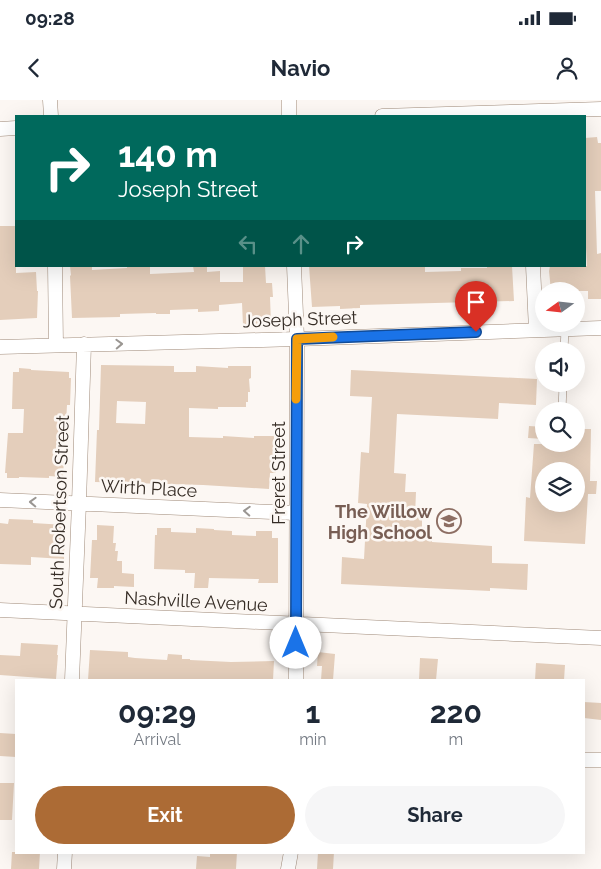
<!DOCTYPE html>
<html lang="en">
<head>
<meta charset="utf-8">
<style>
	body { margin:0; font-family:Raleway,sans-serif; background:#f6f6f7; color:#1f2937; height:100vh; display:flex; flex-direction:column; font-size:19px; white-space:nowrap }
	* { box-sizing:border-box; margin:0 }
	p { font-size:16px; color:#747a83 }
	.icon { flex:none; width:28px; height:28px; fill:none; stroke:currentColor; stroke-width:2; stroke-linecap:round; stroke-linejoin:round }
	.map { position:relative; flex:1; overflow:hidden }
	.drawer { position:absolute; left:15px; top:579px; width:570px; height:175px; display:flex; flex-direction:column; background:#fff; border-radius:0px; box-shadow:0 5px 20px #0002 }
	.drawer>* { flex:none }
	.hud { position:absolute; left:15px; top:15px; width:571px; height:152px; border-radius:0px; box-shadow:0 5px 20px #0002; background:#00695c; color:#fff; overflow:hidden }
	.needle { width:32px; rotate:255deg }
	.tools { position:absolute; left:535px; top:182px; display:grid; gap:10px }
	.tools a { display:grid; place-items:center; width:50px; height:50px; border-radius:50%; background:#fff; box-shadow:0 5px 20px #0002; font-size:25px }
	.pin { position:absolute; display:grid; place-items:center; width:42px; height:42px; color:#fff; margin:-51px -21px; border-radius:50% 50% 50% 0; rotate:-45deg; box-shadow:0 0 5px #0007 }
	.pin .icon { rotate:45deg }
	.me { position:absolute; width:55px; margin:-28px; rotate:0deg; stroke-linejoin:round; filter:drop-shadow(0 0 4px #0008) }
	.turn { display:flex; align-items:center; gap:18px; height:105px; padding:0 20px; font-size:22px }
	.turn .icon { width:65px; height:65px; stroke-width:2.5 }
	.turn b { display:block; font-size:35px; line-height:42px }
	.lanes { display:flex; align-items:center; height:48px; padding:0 20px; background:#0003; justify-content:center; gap:25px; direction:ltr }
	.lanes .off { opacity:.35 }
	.eta { display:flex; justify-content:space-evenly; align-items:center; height:85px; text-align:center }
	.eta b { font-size:30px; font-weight:700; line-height:35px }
	.button { display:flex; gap:10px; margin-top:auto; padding:10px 20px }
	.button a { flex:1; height:58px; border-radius:30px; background:#ac6b35; color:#fff; font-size:20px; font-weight:700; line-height:58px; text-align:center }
	.button a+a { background:#f6f6f7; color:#1f2937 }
	.status { display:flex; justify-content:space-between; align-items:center; height:35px; padding:0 25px; background:#fff; direction:ltr }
	.status svg { height:14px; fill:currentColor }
	header { display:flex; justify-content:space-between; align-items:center; height:65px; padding:0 20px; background:#fff; font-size:22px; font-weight:700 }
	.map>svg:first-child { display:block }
	.building { fill:#e4cebb; fill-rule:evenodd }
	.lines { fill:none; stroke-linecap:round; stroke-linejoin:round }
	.lane-casing { stroke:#a08b7a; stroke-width:8 }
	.street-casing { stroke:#a08b7a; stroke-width:15 }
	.lane { stroke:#fff; stroke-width:7 }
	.street { stroke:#fff; stroke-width:14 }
	.oneway { stroke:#9a9692 }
	.route-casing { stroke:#114b97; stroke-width:12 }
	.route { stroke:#1a73e8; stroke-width:9 }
	.slow { stroke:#f59e0b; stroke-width:9 }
	.labels { text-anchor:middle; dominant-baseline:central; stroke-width:5; stroke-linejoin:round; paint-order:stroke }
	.street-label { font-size:18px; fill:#352c25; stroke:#fcf7f3 }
	.education-label { font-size:18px; font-weight:bold; fill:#785e54; stroke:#fcf7f3; text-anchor:end }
</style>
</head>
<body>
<div class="status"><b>09:28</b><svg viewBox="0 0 49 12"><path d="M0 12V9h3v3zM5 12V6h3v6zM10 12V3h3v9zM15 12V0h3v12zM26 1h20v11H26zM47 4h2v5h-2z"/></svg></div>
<header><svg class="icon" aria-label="back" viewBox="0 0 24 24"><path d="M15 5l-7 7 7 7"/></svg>Navio<svg class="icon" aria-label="person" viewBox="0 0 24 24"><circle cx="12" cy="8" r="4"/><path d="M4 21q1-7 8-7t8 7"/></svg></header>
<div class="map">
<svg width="601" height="769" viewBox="0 0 601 769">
	<rect width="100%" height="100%" fill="#fcf7f3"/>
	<path class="building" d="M597,37l1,6h3v48h-6l2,63 4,-1v46h-13v-8h-37l-2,-20 1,-5h37l-2,-37v-91z
		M0,126h16v47l20,-1 1,19h1l-1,27 -37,2z
		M70,166h22v4l35,-2v-2h23v8l44,-2 -1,-6h14v6l13,-1v11h23v-16h22l1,17h6l1,14h-3l1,27 -28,1 -1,-22 -23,2v6l-21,1v-3l-28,1v4h-14v-1l-36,1v3l-48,1 -2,-42 1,-1z
		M309,166h116v6l36,-1v-3h26v-2h25l2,35 -154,4v3l-20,1v-3l-28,1z
		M101,265l73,1v6h22v-6l32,2v-2h23v12l-2,1 1,13h-2v10h-2v5h-28v2l-29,-1v29l34,1v-2l31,2v-2h20v8h3l-1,29h-6l-1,16 -66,-4 -108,-3 2,-52h2zM117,301l29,1 -1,22 -29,-1z
		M19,268l12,1v1l38,2v6h2l-1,27h-3l-4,72 -14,-1v2l-30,-1v1h-12v-5h-2l3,-40h15l1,-24h-12l1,-37h6z
		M351,270l186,9 -1,26 -37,-2 -1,16 -101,-5 -3,59 12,1 -1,18h11l-1,25h7v10l10,1v14l60,4v17l36,1 -1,26 -37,-2v3l-149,-7 1,-27 22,2 3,-55 -9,-1 3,-51 8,1 3,-56 -22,-1z
		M529,326l15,1v12l-16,-1z
		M576,329h15l-1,52h7l-1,13h-8l-3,50 -61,-3 2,-44 4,1 4,-54h42zM544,371h32v33h-32z
		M9,419l24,1v3l32,2 -1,34 -33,-2v8l-31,-1v-41l8,1z
		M97,425l17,1 -1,17h3l-1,8h3l-1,10h5v12l12,1v13l-20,-1v2h-17l1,-10h-8l2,-38h5z
		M157,428h14v4l25,1v-5l18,1v1l18,1v4l24,1v-5h16v7h6v45h-20l1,-4 -50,-1 -1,10h-14l1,-15h-10v-3l-31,-1 1,-34h2z
		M21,543l37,2 -1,10h1l-2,24 -56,-4v-20l20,1z
		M90,550l38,2v5l7,1 32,2 1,-6 14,1v4h8v1l41,2 43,-1 -1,19h-185z
		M318,552l17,2 -2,26h-12l1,-14h-5z
		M420,558l18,1 -2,21h-17z
		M536,563l29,2 -1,15h-29z
		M584,602l17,1v17l-17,-2z
		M0,633l16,1v23l-16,-1z
		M0,683h14l-2,37h-12z
		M12,752h28l-1,17h-28z
		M210,752h27l-1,17h-40l1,-13 13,1z
		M318,752h16l-1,17h-16z"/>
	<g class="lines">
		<defs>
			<path id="lane" d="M564,251l1,-22
				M562,311l1,-27"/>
			<path id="street" d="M50,0l1,16
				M289,0v16
				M382,16l219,-7
				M0,29l16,-1
				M55,166l1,79
				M294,166l3,73 -1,341
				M533,166l3,64
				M0,247l297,-8 304,-11
				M0,400l296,13
				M0,510l601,28
				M72,580l7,-177 5,-159
				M584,660h17
				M64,769l1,-17
				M288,769l3,-17"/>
		</defs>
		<use href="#lane" class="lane-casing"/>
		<use href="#street" class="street-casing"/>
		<use href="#lane" class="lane"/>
		<use href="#street" class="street"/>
	</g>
	<defs><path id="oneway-chevron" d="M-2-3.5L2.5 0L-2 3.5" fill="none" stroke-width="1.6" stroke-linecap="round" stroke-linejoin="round" transform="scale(1.25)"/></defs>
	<g class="oneway">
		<use href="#oneway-chevron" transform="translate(119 244) rotate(-2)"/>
		<use href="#oneway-chevron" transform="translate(33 402) rotate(-178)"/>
		<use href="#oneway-chevron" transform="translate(247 411) rotate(-177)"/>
	</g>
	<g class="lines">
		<defs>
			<path id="route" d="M296,543l1,-304 179,-7"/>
		</defs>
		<use href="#route" class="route-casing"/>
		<use href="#route" class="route"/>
		<path class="slow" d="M296,299l1,-60 36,-2"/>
	</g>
	<defs>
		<symbol id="school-ring" viewBox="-11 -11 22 22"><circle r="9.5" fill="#fcf7f3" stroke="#8d6e63" stroke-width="1.5"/><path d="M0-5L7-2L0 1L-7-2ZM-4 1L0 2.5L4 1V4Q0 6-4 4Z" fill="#8d6e63"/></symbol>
	</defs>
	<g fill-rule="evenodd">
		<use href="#school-ring" x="435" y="407" width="28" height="28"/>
	</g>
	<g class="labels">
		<g class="street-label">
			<text transform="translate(300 219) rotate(-2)">Joseph Street</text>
			<text transform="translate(278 373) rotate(-90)">Freret Street</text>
			<text transform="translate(149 388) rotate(3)">Wirth Place</text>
			<text transform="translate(59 412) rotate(-88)">South Robertson Street</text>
			<text transform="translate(196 501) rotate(3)">Nashville Avenue</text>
		</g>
		<g class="education-label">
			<text x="432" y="411">The Willow<tspan x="432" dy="21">High School</tspan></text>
		</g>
	</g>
</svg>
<div class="tools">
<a><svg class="needle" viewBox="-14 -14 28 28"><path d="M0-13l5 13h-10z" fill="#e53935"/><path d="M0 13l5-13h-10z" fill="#747a83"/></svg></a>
<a><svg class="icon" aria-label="sound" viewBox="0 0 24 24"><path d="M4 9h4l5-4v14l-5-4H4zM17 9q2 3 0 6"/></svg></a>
<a><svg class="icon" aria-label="search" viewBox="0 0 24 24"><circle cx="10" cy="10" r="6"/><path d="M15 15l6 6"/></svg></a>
<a><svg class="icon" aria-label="layers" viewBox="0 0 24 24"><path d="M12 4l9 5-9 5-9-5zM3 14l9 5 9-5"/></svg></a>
</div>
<div class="pin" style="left:476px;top:232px;background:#d93025"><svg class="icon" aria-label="arrive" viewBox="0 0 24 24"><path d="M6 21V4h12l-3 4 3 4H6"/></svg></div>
<svg class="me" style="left:296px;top:543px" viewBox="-20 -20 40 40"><circle r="19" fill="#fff"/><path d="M0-13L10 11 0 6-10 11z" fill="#1a73e8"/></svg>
<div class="hud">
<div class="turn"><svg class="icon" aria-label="right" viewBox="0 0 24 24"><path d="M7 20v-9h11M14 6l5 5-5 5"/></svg><div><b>140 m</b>Joseph Street</div></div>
<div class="lanes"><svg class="icon off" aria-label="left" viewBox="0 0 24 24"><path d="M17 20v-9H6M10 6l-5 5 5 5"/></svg><svg class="icon off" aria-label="ahead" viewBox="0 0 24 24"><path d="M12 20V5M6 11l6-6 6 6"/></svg><svg class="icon" aria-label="right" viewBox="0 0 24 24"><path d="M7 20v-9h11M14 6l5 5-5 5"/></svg></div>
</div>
<section class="drawer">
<div class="eta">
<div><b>09:29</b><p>Arrival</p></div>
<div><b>1</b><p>min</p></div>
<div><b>220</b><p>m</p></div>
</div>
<div class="button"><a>Exit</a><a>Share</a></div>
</section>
</div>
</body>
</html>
